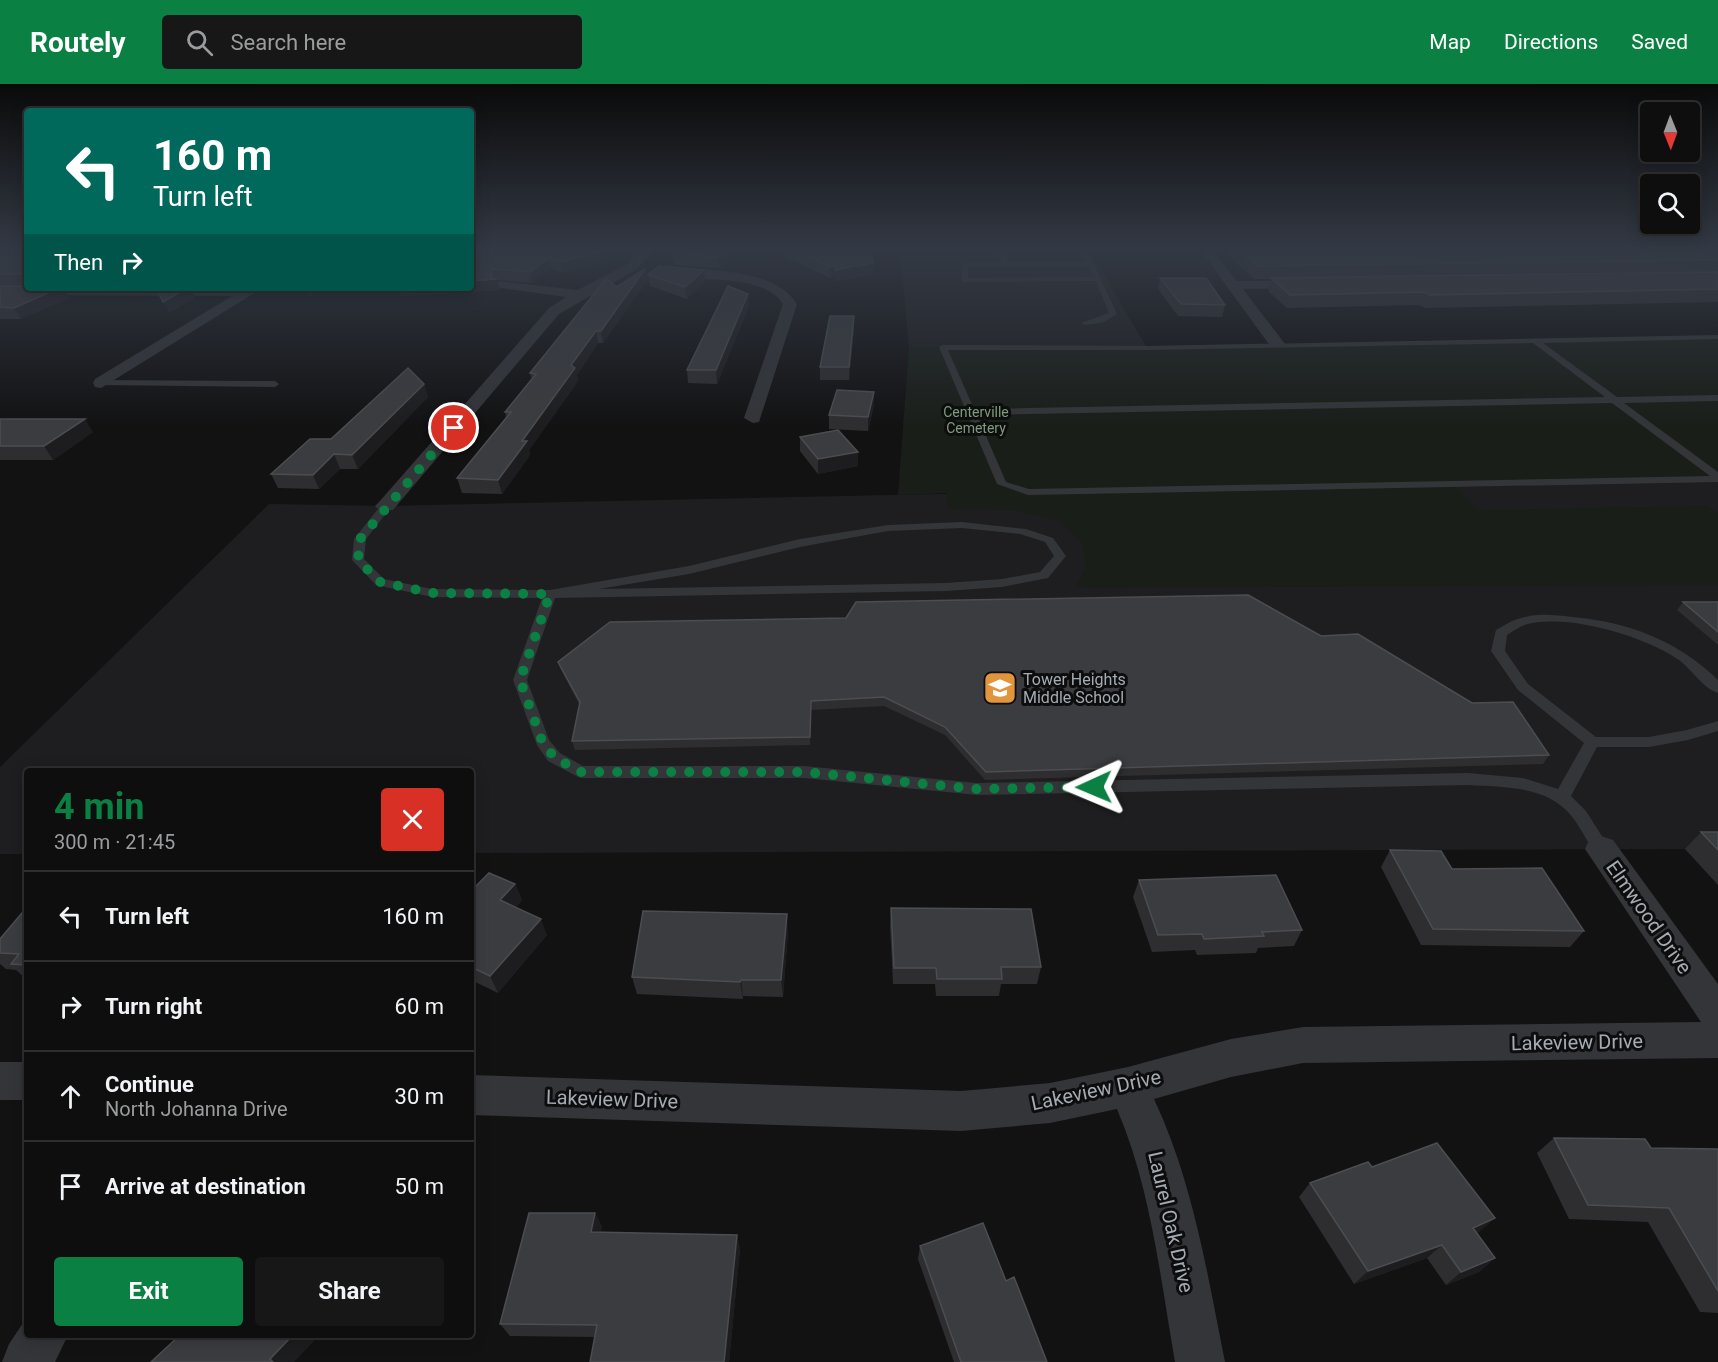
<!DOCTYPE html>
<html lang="en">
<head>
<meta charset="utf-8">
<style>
	body { margin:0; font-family:Roboto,sans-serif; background:#171717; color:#f1f3f6; height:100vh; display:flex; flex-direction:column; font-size:22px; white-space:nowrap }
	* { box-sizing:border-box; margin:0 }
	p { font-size:20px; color:#9b9c9e }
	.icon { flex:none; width:33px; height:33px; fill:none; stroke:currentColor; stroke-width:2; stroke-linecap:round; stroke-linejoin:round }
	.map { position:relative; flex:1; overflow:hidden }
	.panel { position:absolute; left:24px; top:684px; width:450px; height:570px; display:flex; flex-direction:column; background:#0e0e0e; border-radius:6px; box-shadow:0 3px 15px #0003,0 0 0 2px #2e2e2e }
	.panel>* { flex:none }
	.guide { position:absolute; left:24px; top:24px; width:450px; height:183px; border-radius:6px; box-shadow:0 3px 15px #0003,0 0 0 2px #2e2e2e; background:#00695c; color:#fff; overflow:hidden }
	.needle { width:39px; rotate:179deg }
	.fabs { position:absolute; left:1640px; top:18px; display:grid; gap:12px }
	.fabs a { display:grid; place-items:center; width:60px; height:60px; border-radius:6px; background:#0e0e0e; box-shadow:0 3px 15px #0003,0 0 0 2px #2e2e2e; font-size:30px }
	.pin { position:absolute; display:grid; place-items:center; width:51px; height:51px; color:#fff; margin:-26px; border:3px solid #fff; border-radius:50%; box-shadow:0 2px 6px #0007 }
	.me { position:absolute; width:66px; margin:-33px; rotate:269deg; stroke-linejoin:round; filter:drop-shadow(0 0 4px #0008) }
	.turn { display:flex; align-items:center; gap:21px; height:126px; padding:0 30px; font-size:27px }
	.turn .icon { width:78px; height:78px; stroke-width:2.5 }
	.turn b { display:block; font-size:42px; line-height:51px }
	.then { display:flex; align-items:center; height:57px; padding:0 30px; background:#0003; gap:12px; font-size:22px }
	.round { display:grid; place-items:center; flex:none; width:63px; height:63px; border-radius:6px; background:#171717 }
	.overview { display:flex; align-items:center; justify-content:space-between; height:102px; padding:0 30px }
	h1 { font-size:36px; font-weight:700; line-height:45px; color:#0b8043 }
	.button { display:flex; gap:12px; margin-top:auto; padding:12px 30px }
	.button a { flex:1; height:69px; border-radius:6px; background:#0b8043; color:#fff; font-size:24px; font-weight:700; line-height:69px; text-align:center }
	.button a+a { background:#171717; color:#f1f3f6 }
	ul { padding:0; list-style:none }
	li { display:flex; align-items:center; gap:18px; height:90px; padding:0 30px; border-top:2px solid #2e2e2e }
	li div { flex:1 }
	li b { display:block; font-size:22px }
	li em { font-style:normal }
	header { display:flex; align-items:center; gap:36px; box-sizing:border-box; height:84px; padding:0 30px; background:#0b8043; color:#fff }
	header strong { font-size:28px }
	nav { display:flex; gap:33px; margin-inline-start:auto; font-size:21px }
	.search { width:420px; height:54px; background:#171717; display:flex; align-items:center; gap:15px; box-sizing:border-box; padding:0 21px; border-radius:6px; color:#9b9c9e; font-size:22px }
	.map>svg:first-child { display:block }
	.built { fill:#1e1e20 }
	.green { fill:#191e19 }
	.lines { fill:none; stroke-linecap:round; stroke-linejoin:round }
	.service { fill:#333538; fill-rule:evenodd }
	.minor { fill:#333538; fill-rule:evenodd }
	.wall { fill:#2e2e31 }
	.shaded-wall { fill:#1d1d1f }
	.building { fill:#3b3c3f; stroke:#4b4d51; stroke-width:1.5 }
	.route { stroke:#0b8043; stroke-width:10; stroke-dasharray:0 18 }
	.labels { text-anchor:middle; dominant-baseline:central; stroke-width:6; stroke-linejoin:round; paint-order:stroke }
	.far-park-label { font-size:14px; fill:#7f9c7d; stroke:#0d0d0e }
	.poi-label { font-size:16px; fill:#a4abb3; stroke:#0d0d0e; text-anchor:start }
	.near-street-label { font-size:20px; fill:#a4abb3; stroke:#0d0d0e }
</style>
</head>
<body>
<header>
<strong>Routely</strong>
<div class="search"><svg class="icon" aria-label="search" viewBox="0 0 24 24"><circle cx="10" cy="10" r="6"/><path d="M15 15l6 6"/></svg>Search here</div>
<nav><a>Map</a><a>Directions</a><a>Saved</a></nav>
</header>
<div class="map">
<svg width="1718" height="1278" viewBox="0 0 1718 1278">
	<rect width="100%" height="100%" fill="#121213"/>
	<path class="built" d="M979,164h109l59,100 -238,-1 -9,-96h80z
		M1718,393v372l-1247,4v-82h-444v83h-27v-87l269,-263 117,2z"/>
	<path class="green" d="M1718,253v142l-265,5 26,26 228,-4 11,8v71l-642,3 11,-23 -6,-22 -22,-22 -45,-11 -66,-1 -2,-16 -48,2 11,-148 238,1z"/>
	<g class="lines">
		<path class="service" d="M999,164h87l31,66 -13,8 -19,3 -4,-2 28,-10 -13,-32 -134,1v-19l40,-1 -6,-12zM1080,166l6,12h-77l-6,-10zM968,182h120l6,11 -126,1z
			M1718,251v4l-175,4 74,54 101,-2v6l-94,2 94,69v10l-690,13 -31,-11 -58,-137 4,-2 204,1zM1533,259l72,54 -631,12 -26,-59h199zM1612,319l98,73 -681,13 -23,-7 -29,-67z
			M101,296l174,1 4,3 -4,3 -177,-2v-4z
			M386,419l6,3 -26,33 -2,20 20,20 48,10 118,1 139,-24 111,-27 88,-14 74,-3 64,7 27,9 13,18 -18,22 -46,9 -56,4 -391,7 -28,82 22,60 11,13 23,13h221l173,17 491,-10 55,5 35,11 26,-46 -66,-53 -27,-39 5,-21c9,-5 16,-10 25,-12 17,-5 34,-3 51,-1 56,5 105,23 146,63v13c-14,-4 -27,-24 -39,-33 -35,-24 -109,-46 -151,-36 -8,2 -14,7 -21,11l-2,16 23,33 68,53h53l38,-7 31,-9v10l-30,9 -39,7h-52l-26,49 15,15 24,38 -3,5 -6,2 -6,-2c-9,-15 -17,-32 -29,-44 -24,-24 -65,-23 -98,-25l-491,10 -173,-17h-224l-32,-17 -11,-16 -24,-65 29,-82 -110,-1 -56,-12 -24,-25 2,-21 28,-35zM962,444l58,6 25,8 9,14 -14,16 -38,7 -56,4 -347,6 90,-15 111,-27 88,-16z"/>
		<path class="minor" d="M645,164h13l-23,22 -76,44 -166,196h-14l-4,-4 4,-4 170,-194 17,-11 -65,-9 -5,-1v-6l82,9 48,-25z
			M1199,164h12l26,33h76v6l-5,1 -65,1 42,55 -2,3h-12z
			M667,184c39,2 108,0 130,36l-38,118 -6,1 -9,-5 39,-114c-19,-32 -89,-21 -121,-29v-6z
			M0,203l250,1 6,4 -155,96 -6,-1 -2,-4 2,-4 137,-83 -232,-1z
			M1601,752l12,4 105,144v74l-415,5 -72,14 -77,22c39,83 53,173 71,263h-50c-15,-86 -24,-173 -58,-253l-67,14 -89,8 -490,-16v-40l490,16 89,-8 78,-16 103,-28 72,-12 398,-5 -116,-173 4,-9z
			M0,978h27v38h-27z
			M27,1233v18h41l-13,27h-53l7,-18z"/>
	</g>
	<path class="wall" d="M0,164h27v37h-27z
		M471,164l132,14 -40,11 -12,-4 -19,14 -35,-3 3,10 -99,6z
		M683,164h58l-22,20 -44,-3 -2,-11z
		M767,164h103l3,26 -38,8v-6l-5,2z
		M1220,164h498v24l-464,7z
		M645,185l2,12 -44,62h-5l-21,32 1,6 -49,69 1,5 -28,39 -40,-1 -5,-15 49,-60 -1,-6 27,-33 -2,-6z
		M704,186l1,12 -18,17 -37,-13 -2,-11z
		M1718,188v30l-293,6 -6,-3 -132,3 -19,-17 3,-13z
		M1160,194l65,27 -3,12 -44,-1 -20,-27z
		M0,202l27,2h37l5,10 -48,21h-21z
		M748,210l1,12 -32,78 -29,-1 -1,-13z
		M854,232v12l-5,52h-29v-13z
		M424,300l4,13 -70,72h-18l-21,20 -41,-1 -7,-14z
		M874,308v13l-6,26 -39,-2v-14z
		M0,335l93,13 -40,28h-53z
		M800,353l58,15v14l-40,8 -18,-23z
		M1683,518h35v43l-41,-35z
		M1321,552l228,119 -6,9 -558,16 -40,-45 -61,-29 -73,4 -1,35 -235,5 -3,-9 8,-35 -19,-36 -3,-8z
		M1701,748h17v53l-33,-36z
		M1390,766l62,19 132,62 -14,16 -149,-2 -40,-78z
		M1139,796l163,50 -8,16 -36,2 -2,5 -59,2 -2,-5 -43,2 -19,-55z
		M515,800l7,16 -6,7 31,28 -49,58 -27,-13v-92l2,1z
		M27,823v73l-11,-10 -10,-1 -6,-5v-25z
		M891,824l150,59 -4,17h-36l-2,12h-63l-1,-12h-42l-3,-59z
		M788,847l-5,66 -40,-1v3l-106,-5 -5,-17z
		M1554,1054l97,10 67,1v164l-18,-1 -52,-90 -79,-3 -32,-66z
		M1372,1083l123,51 -18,15 18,25 -16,14 -33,13 -19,-27 -73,26 -55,-87 11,-14z
		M595,1129l7,14 -2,5 137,3 3,14 -11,113h-139l5,-25 -85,-1 -10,-12z
		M920,1162l86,35 41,81h-93l-36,-103z"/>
	<path class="shaded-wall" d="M605,164h12l-14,14 -40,11 -2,-11z
		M729,164h12l-22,20 -1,-11z
		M549,174l2,11 -19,14 -2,-11z
		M873,179v11l-38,8v-6l-5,2v-11l6,-2z
		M492,185l3,11 2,-1 3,11 -99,6 -2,-8h72v-7z
		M645,185l2,12 -44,62 -2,-12z
		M704,186l1,12 -18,17 -2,-12z
		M59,204h5l5,10 -48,21 -7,-11z
		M187,204h3l5,10 -26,15 -6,-11z
		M306,204h18l-15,9z
		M748,210l1,12 -32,78 -1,-14z
		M854,232v12l-5,52v-13z
		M596,247l2,12 -21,32 1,6 -49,69 1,5 -28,39 -4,-14 24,-39 49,-76z
		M424,300l4,13 -70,72 -6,-14z
		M874,308v13l-6,26v-14z
		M85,335l8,13 -40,28 -9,-14z
		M858,368v14l-40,8v-15z
		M334,370l6,15 -21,20 -6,-14z
		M515,800l7,16 -15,17 -7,-17z
		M787,830l1,17 -5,66 -2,-17z
		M541,835l6,16 -49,58 -8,-17z
		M741,896l2,16v3l-3,-17z
		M595,1129l7,14 -4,19 -7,-14z
		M1495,1134l-16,14 -22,9 16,-13z
		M737,1151l3,14 -11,113h-5z
		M1442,1161l-15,13 -73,26 14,-13z
		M1495,1174l-16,14 -33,13 15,-13z
		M293,1251h27l-26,27h-21l-3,-3z"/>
	<path class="building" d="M0,164h27v26h-27z
		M471,164h134l-4,4 -40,10 -12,-4 -19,14 -38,-3v9l5,1 -26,2z
		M683,164h46l-11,9 -45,-3z
		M789,164h81l3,15 -38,7 1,-5 -6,2z
		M1236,164h482v12l-461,6z
		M659,182l45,4 -19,17 -37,-12z
		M645,185l-44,62h-5l-25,34 4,3 -53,73h5l-29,39 -41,-2 54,-66h-6l31,-38 -6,-1 76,-94 11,8z
		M1718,188v17l-288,6 -6,-3 -134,3 -19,-17z
		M1160,194h46l19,27 -44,-1z
		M0,202h27v2h32l-45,20 -14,-1z
		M728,202l20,8 -32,76h-29z
		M156,204h31l-24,14z
		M830,232h24l-5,51h-29z
		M408,284l16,16 -72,71 -18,-1 -21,21 -42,-1 39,-35h21z
		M837,306l37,2 -6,25 -39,-2z
		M0,335h85l-41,27h-44z
		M838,346l20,22 -40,7 -18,-22z
		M1248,511l73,41 37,-2 114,69 41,-1 36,53 -563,17 -41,-45 -61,-30 -73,4 -1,36 -238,4 8,-39 -22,-40 52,-40 236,-4 10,-16z
		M1683,518h35v30z
		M1701,748h17v18z
		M1390,766l51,1 11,18 90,-1 42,63 -151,-2z
		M489,789l26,11 -15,16 41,19 -51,57 -19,-9v-79l2,1z
		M1276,791l26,55 -40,2 2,4 -60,3 -2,-5 -44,1 -19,-55z
		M27,823v58l-16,-1 8,-10 -19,-1v-14z
		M891,824l140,1 10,58h-40l1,12h-65l-1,-11h-42z
		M643,827l144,3 -6,66h-40l-1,2 -108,-5z
		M1554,1054l91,1 6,9 67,1v142l-49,-83 -81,-3z
		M1437,1059l58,75 -22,10 22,30 -34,14 -19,-27 -74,26 -58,-88 58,-21 4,5z
		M529,1129h66l-4,19 146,3 -13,127h-134l7,-37 -97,-1z
		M983,1139l23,58 8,-4 33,85h-86l-41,-116z
		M180,1251h113l-23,24 3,3h-122z"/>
	<linearGradient id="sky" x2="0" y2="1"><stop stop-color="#0a0a0a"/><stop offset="0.48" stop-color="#333944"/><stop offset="1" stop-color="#333944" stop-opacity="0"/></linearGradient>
	<rect width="1718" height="343" fill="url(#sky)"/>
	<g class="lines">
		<path class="route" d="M454,344l-94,111 -2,21 22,22 52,11 118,1 -30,86 22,61 12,16 26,15h224l173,17 117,-2"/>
	</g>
	<defs>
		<symbol id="school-square" viewBox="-11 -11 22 22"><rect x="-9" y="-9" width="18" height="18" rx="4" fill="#e1953c" stroke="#0d0d0e"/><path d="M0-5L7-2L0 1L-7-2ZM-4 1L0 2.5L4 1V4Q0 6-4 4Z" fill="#fff"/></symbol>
	</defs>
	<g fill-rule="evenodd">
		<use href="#school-square" x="981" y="585" width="38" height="38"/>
	</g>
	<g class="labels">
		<g class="far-park-label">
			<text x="976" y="328">Centerville<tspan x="976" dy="16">Cemetery</tspan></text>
		</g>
		<g class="poi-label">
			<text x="1023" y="595">Tower Heights<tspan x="1023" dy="18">Middle School</tspan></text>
		</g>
		<g class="near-street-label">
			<text transform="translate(1649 833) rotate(55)">Elmwood Drive</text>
			<text transform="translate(1577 958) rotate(-1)">Lakeview Drive</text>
			<text transform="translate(1096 1006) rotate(-12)">Lakeview Drive</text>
			<text transform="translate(612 1015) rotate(2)">Lakeview Drive</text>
			<text transform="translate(1171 1138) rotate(77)">Laurel Oak Drive</text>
		</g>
	</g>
</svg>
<div class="fabs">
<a><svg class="needle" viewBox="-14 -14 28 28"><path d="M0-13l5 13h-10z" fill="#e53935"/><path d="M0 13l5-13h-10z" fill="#9b9c9e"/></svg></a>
<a><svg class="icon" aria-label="search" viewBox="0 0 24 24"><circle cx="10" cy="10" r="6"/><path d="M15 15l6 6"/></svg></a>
</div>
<div class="pin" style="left:454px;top:344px;background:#d93025"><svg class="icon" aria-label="arrive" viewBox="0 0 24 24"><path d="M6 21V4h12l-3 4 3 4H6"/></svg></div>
<svg class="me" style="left:1094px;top:703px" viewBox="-20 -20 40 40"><path d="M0-17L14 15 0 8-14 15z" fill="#0b8043" stroke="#fff" stroke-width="4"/></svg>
<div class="guide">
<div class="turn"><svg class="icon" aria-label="left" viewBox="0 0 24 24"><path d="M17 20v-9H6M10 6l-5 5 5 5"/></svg><div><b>160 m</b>Turn left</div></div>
<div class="then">Then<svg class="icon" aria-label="right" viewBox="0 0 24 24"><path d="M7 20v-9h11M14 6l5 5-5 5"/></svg></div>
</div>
<section class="panel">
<div class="overview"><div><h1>4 min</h1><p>300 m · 21:45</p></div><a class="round" style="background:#d93025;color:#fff"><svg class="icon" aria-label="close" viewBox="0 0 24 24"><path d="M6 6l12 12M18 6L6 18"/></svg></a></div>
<ul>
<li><svg class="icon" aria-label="left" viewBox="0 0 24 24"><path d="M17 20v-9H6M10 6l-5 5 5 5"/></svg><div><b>Turn left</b></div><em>160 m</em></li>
<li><svg class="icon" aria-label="right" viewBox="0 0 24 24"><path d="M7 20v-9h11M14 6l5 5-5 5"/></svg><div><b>Turn right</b></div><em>60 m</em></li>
<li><svg class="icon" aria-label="ahead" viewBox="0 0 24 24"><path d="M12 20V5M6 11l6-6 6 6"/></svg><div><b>Continue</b><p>North Johanna Drive</p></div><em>30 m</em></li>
<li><svg class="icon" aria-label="arrive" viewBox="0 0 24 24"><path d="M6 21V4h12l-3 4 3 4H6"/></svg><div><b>Arrive at destination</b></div><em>50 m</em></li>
</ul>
<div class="button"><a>Exit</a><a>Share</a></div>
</section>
</div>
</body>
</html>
